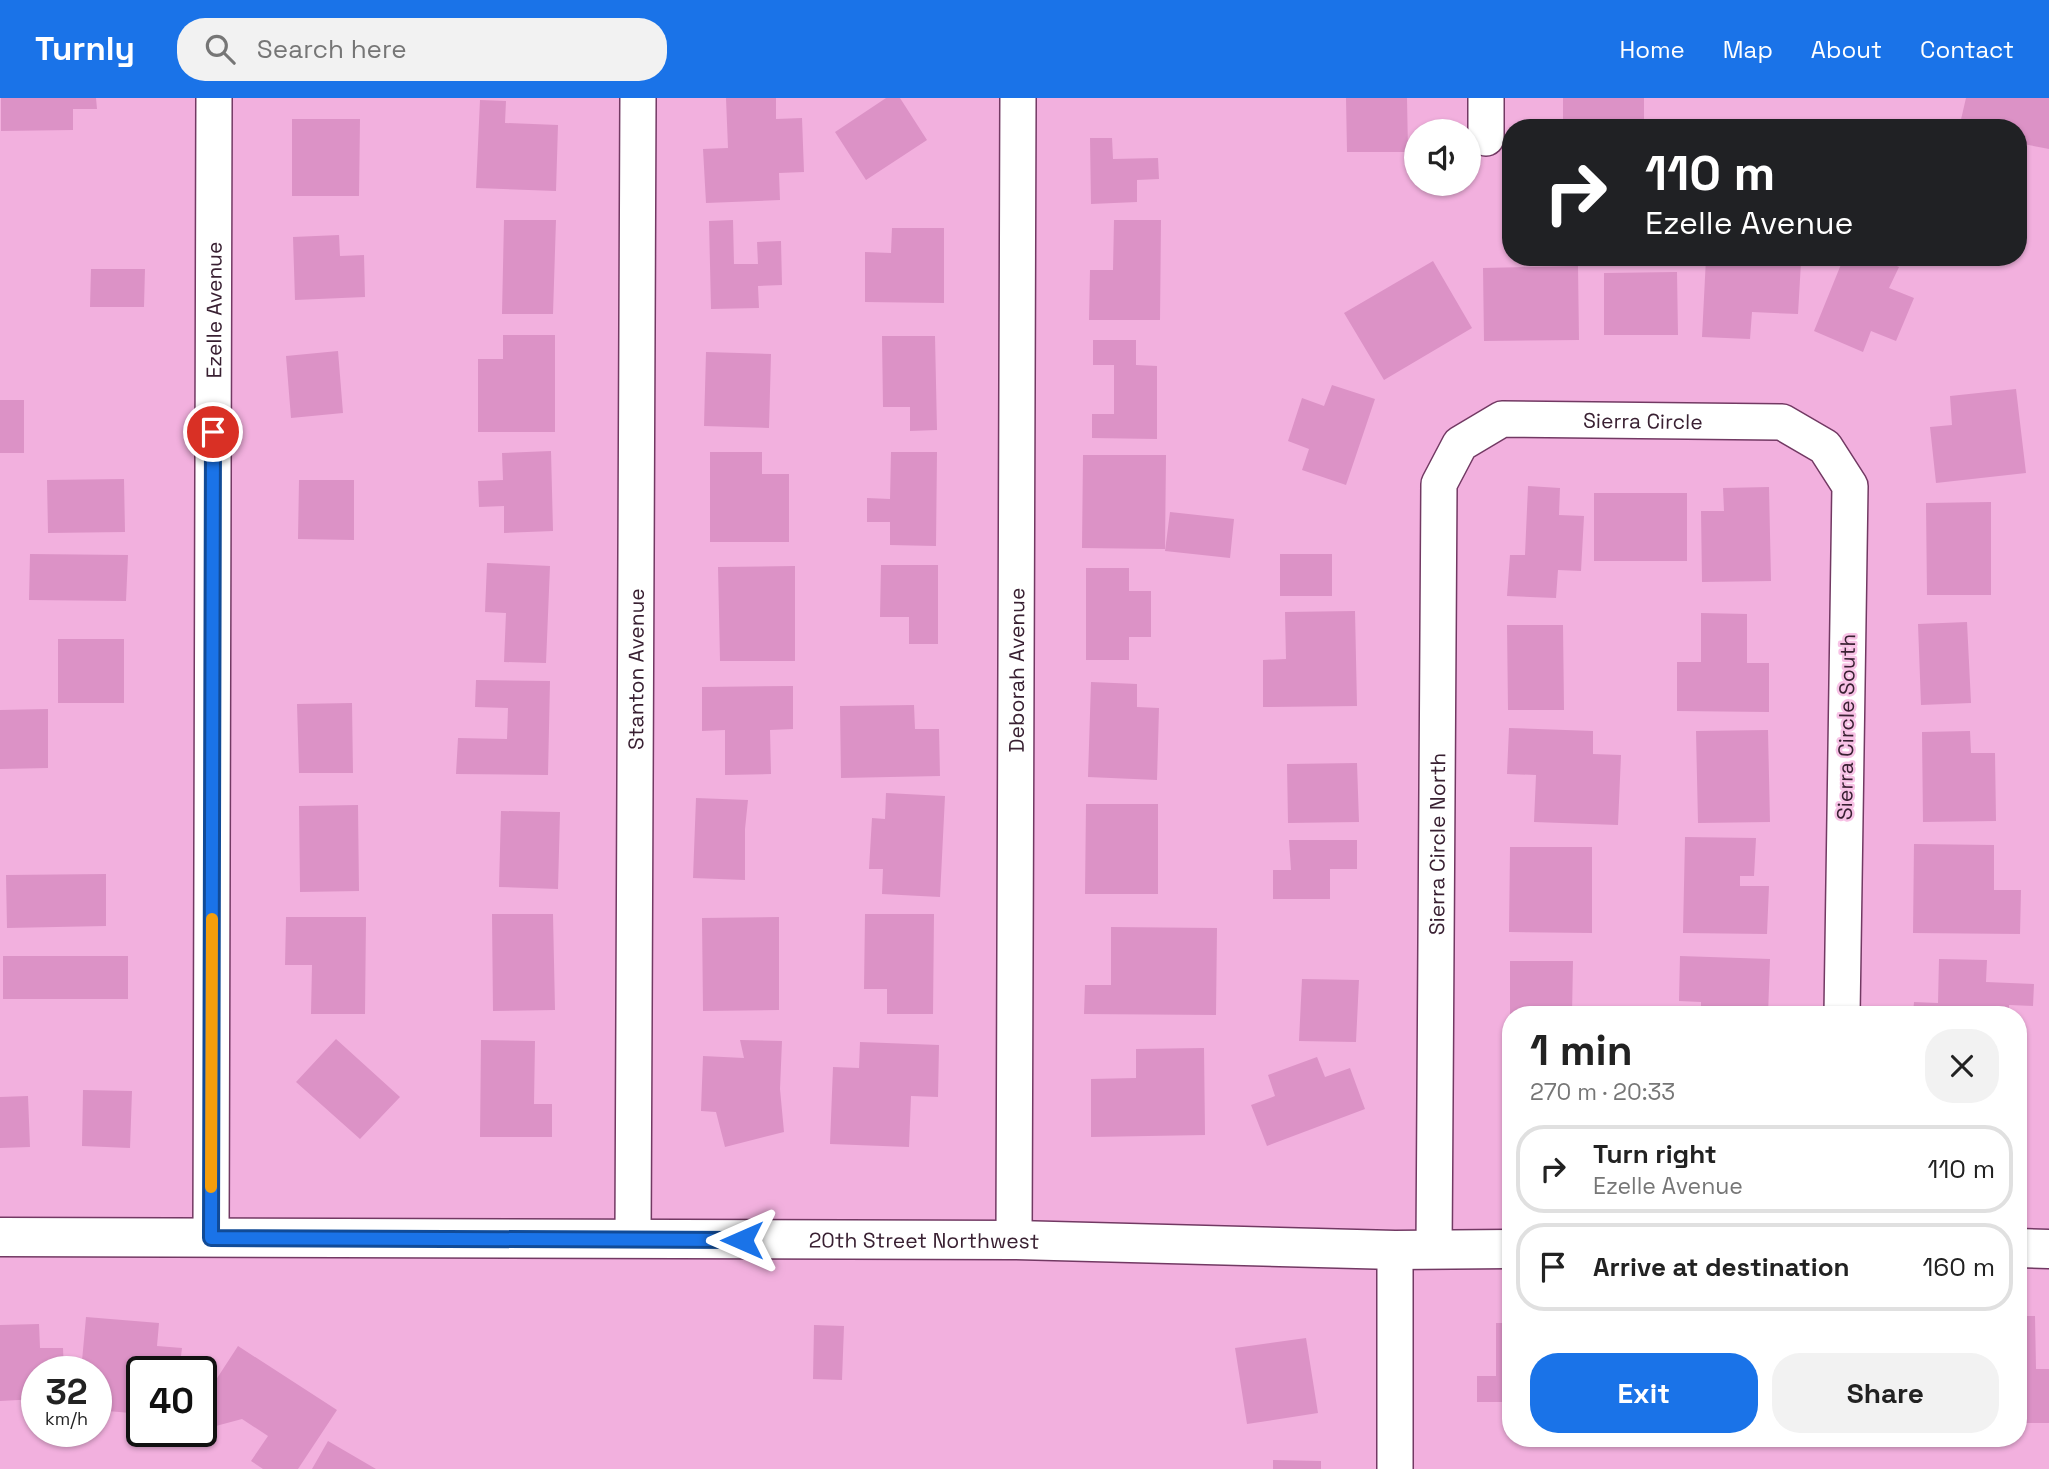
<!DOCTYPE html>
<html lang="en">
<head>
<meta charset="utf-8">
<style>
	body { margin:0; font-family:"Space Grotesk",sans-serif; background:#f2f2f2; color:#222; height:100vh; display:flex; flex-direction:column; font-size:26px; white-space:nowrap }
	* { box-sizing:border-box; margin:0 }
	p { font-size:23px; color:#767676 }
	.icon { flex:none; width:38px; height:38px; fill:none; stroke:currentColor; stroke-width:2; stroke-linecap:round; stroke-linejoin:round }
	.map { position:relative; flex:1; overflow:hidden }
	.details { position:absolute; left:1502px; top:908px; width:525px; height:441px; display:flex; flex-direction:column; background:#fff; border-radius:28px; box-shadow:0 2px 5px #0004 }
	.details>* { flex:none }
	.guide { position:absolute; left:1502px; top:21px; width:525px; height:147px; border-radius:28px; box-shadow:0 2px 5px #0004; background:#202124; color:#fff; overflow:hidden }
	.buttons { position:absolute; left:1404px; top:21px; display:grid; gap:14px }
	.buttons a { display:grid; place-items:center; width:77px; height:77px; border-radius:50%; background:#fff; box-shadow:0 2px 5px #0004; font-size:35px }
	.speed { position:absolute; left:21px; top:1258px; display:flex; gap:14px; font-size:35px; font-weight:700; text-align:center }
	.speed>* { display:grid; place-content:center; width:91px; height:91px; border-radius:50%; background:#fff; box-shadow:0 2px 5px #0004; line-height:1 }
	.speed small { font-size:18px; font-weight:400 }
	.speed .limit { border:4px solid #111; border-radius:10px; background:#fff; color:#111 }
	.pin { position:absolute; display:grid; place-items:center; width:60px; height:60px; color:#fff; margin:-30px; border:4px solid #fff; border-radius:50%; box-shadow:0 2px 7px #0007 }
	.me { position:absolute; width:77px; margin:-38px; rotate:270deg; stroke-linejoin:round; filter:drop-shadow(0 0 5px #0008) }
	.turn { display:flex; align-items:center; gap:24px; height:147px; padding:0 28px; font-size:32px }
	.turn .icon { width:91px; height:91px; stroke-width:2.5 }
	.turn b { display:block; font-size:49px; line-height:60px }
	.round { display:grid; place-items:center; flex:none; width:74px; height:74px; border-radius:28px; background:#f2f2f2 }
	.headline { display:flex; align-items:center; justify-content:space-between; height:119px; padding:0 28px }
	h1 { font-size:42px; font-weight:600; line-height:52px }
	.cta { display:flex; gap:14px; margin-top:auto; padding:14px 28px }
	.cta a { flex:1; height:80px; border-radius:28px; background:#1a73e8; color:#fff; font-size:28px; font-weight:600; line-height:80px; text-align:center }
	.cta a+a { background:#f2f2f2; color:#222 }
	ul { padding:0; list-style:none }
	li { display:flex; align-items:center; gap:21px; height:88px; margin:0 14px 10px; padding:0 14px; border:4px solid #e0e0e0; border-radius:28px }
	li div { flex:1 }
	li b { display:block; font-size:26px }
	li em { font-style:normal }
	header { display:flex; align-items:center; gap:42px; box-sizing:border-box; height:98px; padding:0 35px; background:#1a73e8; color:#fff }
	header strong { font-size:33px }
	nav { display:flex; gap:38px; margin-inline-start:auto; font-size:24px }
	.search { width:490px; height:63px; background:#f2f2f2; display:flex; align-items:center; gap:18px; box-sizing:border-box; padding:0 24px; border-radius:28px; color:#767676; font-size:26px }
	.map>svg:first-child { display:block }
	.building { fill:#dc92c6 }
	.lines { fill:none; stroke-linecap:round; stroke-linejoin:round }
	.minor-casing { stroke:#723963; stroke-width:38 }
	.tertiary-casing { stroke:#723963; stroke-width:41 }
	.minor { stroke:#fff; stroke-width:35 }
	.tertiary { stroke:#fff; stroke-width:38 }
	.route-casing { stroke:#114b97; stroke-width:18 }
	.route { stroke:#1a73e8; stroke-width:12 }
	.slow { stroke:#f59e0b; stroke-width:12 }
	.labels { text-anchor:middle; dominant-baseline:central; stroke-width:5; stroke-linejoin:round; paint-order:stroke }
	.street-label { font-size:21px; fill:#392032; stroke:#f8c2e6 }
</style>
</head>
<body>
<header>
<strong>Turnly</strong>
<div class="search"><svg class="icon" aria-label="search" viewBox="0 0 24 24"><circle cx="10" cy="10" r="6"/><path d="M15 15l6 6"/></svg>Search here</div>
<nav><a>Home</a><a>Map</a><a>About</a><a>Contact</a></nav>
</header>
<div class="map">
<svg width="2049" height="1371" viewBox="0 0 2049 1371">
	<rect width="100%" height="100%" fill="#f2b0de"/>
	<path class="building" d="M1,0h95l1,11h-24v21l-72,1z
		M726,0h50v21l26,-1 2,54 -25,1 1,27 -74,3 -3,-54 25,-1z
		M886,0h14l27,42 -61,40 -31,-48z
		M1346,0h61l1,54h-61z
		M1563,0h81v30h-81z
		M1966,0h83v51l-31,-6v-15h-59z
		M480,2l26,1 -1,22 53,2 -2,66 -80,-3z
		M292,21h68l-1,77h-67z
		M1090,40h22l1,21 45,-1 1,21 -22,1v22l-46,2z
		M504,122h52l-3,94h-51z
		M733,122l1,44h24l-1,-22 24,-1 1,44 -24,1 1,22 -48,1 -2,-88z
		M1114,122h47l-1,100h-71l1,-50h23z
		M892,130h52v75l-79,-1v-50l26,1z
		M339,137l1,21 24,-1 1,42 -70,3 -2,-63z
		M1844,159h32l23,10 -10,21 25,10 -18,43 -25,-10 -8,21 -49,-21z
		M1706,160l95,4 -3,52 -46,-2 -2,27 -48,-2z
		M1433,163l39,67 -88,52 -40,-67z
		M1578,168l1,74 -95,1 -1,-73z
		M91,171h54l-1,38h-54z
		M1677,174l1,63h-74v-62z
		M503,237h52v97h-77v-73h25z
		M882,238h53l2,94 -27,1v-24h-27z
		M1093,242h43v25l21,1v73l-65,-1v-24h22v-49h-21z
		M338,253l5,62 -52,5 -5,-62z
		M706,254l65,2 -2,74 -65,-2z
		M1332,287l43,14 -29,86 -44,-15 7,-21 -21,-8 14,-43 22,8z
		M2016,291l10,84 -90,10 -6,-56 22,-2 -2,-29z
		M0,302h24v53h-24z
		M551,353l2,80 -49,2v-27l-25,1 -1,-26 25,-1 -1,-27z
		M710,354h52v22h27v68h-79z
		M891,354h46l-1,94 -46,-1v-23h-23v-24l23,1z
		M1083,357h83l-1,94 -83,-1z
		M124,381l1,53 -77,1 -1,-53z
		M299,382h55v60l-56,-1z
		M1528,388l32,2 -1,27 25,1 -3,55 -23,-1 -2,28 -49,-2 3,-41h15z
		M1769,389l2,94 -69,1 -1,-71h23l-1,-23z
		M1594,395h93v68h-93z
		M1991,404v93h-64l-1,-92z
		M1170,414l64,7 -4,39 -65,-7z
		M30,456l98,1 -2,46 -97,-1z
		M1280,456h52v42h-52z
		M487,465l63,3 -4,97 -42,-1 2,-49 -21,-1z
		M881,467h57v79h-29v-27h-29z
		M795,468v95h-75l-2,-94z
		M1086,470h43v23h22v46h-22v23h-43z
		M1355,513l2,95 -94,1v-47l23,-1 -1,-47z
		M1701,515l46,1v49h22v49l-92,-1v-49h24z
		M1967,524l4,81 -50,2 -3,-81z
		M1507,527h56l1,85h-56z
		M58,541h66v64h-66z
		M476,582l74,1 -2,94 -92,-1 2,-36 49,1 1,-31 -33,-1z
		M1091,584l46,2v23l22,1 -2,72 -69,-3z
		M793,588v43l-23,1 1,44 -46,1v-45l-23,1v-44z
		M352,605l1,70h-54l-2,-69z
		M914,607l1,24h24l1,47 -99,2 -1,-72z
		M48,611v59l-48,1v-59z
		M1509,630l84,3v23l28,1 -3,70 -84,-3 2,-47 -29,-1z
		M1768,632l2,92 -72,1 -2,-92z
		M1970,633l1,22h24l1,68 -73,1 -1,-90z
		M1357,665l2,59 -71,1 -1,-59z
		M886,695l59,3 -5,101 -58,-3 1,-25h-14l3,-51 13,1z
		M696,700l52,2 -3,29v51l-52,-2z
		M1086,706h72v90h-73z
		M358,707l1,86 -59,1 -1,-86z
		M501,713l59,1 -2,77 -59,-2z
		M1685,739l71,1 -2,38h-14v10h29l-2,48 -84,-1z
		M1289,742h68v29h-27v30h-57v-29h18z
		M1914,746l80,1v45h27l-1,44 -107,-1z
		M1510,749h82v86l-83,-1z
		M106,776v52l-99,2 -1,-53z
		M492,816h61l2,96 -62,1z
		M865,816h69l-1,100h-46v-25h-23z
		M286,819h80l-1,97h-54l1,-49h-27z
		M779,819v93l-76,1 -1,-93z
		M1111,829l106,1 -1,87 -132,-1 1,-29h26z
		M3,858h125v43h-125z
		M1680,858l90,3 -2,56h-67v-13l-22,-1z
		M1939,861l48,1 -1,22 48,2 -1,22 -24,-1v10h-96l1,-13 24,1z
		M1510,863h63l-1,54h-62z
		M1302,881l57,1 -3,62 -57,-1z
		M336,941l64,58 -40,42 -64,-57z
		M481,942l54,1 -1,63h18v33h-72z
		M740,942l42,1 -2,48 4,43 -59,15 -9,-35 -15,-1 2,-55 41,2z
		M860,944l79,3 -1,52 -27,-1 -2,51 -79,-3 3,-77 26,1z
		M1204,950l1,87 -114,2v-58l45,-1v-29z
		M1317,959l8,20 25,-9 15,41 -98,37 -16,-41 24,-9 -7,-21z
		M1510,966v47h-4l-2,-46z
		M83,992l49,1 -2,57 -48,-2z
		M28,998l2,51 -30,1v-51z
		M2018,1218h17l1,53h13v54h-31z
		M86,1219l73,6 -2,23 25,2 -3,24h-37v42l-46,-4v-38h-15z
		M1496,1225h14v79h-33v-26h19z
		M39,1226l1,24h23l1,24h-27v27l-37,2v-76z
		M814,1227l30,1 -2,54 -29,-1z
		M1306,1240l12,75 -71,11 -12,-76z
		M238,1248l99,64 -39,59h-35l-12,-8 17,-25 -26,-17 -41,11v-41h9z
		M328,1343l48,28h-64z
		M1273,1362l48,1v8h-48z"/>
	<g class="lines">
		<defs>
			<g id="minor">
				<path d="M1486,40v-40"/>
				<path id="s1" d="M211,1140l3,-1140"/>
				<path id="s2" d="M633,1141l5,-1141"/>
				<path id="s3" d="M1014,1142l4,-1142"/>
				<path id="s4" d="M1434,1152l5,-766 21,-40 42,-25 280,3 43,25 25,39 -8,529"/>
				<path d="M1395,1371v-219"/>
			</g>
			<g id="tertiary">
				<path id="s5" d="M0,1139l1014,3 381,10 115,-1"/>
				<path d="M2018,1150l31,1"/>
			</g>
		</defs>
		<use href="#minor" class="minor-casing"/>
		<use href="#tertiary" class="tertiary-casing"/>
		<use href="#minor" class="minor"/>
		<use href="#tertiary" class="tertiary"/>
	</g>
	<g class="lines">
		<defs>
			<path id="route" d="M213,334l-2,806 531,2"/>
		</defs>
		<use href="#route" class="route-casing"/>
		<use href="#route" class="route"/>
		<path class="slow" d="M211,1089l1,-268"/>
	</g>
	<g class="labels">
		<g class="street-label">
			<text stroke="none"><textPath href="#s1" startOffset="928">Ezelle Avenue</textPath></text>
			<text stroke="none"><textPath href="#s4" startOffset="1001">Sierra Circle</textPath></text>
			<text stroke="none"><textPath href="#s2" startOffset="570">Stanton Avenue</textPath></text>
			<text stroke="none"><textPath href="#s3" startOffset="570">Deborah Avenue</textPath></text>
			<text transform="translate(1846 629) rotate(-89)">Sierra Circle South</text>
			<text stroke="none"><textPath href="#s4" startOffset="406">Sierra Circle North</textPath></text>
			<text stroke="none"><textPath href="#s5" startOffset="924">20th Street Northwest</textPath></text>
		</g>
	</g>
</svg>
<div class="buttons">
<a><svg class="icon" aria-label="sound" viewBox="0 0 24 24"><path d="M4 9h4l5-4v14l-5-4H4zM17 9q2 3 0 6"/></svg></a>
</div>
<div class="speed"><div>32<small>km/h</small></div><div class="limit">40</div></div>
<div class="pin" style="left:213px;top:334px;background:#d93025"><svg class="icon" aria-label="arrive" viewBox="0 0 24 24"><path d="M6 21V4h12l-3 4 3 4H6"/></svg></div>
<svg class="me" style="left:742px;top:1142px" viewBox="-20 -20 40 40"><path d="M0-17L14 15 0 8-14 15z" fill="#1a73e8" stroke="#fff" stroke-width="4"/></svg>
<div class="guide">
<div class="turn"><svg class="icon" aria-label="right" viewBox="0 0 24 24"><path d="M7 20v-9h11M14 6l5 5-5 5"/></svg><div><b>110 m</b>Ezelle Avenue</div></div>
</div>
<section class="details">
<div class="headline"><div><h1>1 min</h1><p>270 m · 20:33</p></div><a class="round"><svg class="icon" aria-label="close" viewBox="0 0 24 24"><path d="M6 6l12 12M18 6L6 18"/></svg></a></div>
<ul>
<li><svg class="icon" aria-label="right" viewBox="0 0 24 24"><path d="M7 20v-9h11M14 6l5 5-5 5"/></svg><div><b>Turn right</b><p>Ezelle Avenue</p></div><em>110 m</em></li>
<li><svg class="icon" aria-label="arrive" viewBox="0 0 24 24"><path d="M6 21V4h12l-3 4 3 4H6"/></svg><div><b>Arrive at destination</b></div><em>160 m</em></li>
</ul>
<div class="cta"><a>Exit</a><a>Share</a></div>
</section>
</div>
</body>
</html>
